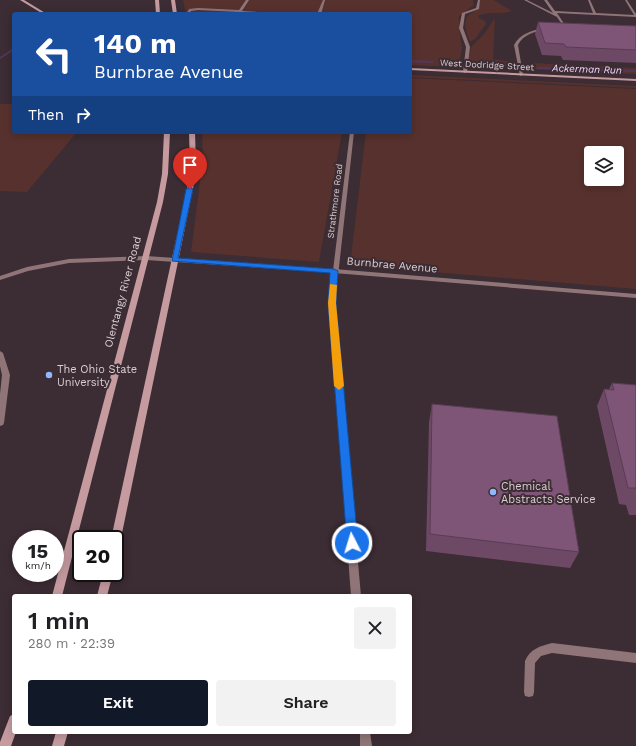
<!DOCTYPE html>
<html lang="en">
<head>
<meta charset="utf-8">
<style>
	body { margin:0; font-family:"Work Sans",sans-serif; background:#f2f2f2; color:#202124; height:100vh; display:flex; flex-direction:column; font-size:15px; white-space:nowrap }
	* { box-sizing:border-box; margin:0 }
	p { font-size:13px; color:#757577 }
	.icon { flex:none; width:22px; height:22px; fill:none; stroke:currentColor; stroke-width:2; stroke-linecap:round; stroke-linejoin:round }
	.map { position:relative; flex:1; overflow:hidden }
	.sheet { position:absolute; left:12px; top:594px; width:400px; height:140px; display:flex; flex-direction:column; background:#fff; border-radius:4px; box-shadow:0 2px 10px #0003 }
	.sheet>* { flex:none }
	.top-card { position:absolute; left:12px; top:12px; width:400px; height:122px; border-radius:4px; box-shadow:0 2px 10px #0003; background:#1a4fa0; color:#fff; overflow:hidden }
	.buttons { position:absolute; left:584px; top:146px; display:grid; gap:8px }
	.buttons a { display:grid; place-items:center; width:40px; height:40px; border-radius:4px; background:#fff; box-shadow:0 2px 10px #0003; font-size:20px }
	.speed { position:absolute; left:12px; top:530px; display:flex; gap:8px; font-size:20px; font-weight:700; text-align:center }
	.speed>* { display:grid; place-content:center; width:52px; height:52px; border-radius:50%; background:#fff; box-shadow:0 2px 10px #0003; line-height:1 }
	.speed small { font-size:10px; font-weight:400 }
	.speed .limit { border:2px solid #111; border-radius:6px; background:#fff; color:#111 }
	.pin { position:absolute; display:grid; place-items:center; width:34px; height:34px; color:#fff; margin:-41px -17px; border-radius:50% 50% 50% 0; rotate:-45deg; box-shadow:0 0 4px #0007 }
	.pin .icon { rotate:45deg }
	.me { position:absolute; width:44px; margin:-22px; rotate:355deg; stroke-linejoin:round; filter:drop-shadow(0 0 3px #0008) }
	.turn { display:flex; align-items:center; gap:14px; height:84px; padding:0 16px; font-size:18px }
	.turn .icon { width:52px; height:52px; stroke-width:2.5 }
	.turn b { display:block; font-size:28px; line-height:34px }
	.then { display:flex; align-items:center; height:38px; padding:0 16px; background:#0003; gap:8px; font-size:15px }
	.round { display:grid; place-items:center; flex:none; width:42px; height:42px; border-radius:4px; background:#f2f2f2 }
	.summary { display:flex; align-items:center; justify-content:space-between; height:68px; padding:0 16px }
	h1 { font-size:24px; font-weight:600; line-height:30px }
	.button { display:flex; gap:8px; margin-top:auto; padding:8px 16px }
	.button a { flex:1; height:46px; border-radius:4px; background:#111827; color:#fff; font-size:16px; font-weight:600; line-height:46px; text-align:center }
	.button a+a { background:#f2f2f2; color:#202124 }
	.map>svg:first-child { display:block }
	.green { fill:#57312d; fill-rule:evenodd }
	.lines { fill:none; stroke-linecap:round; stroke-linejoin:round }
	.stream { fill:#53375f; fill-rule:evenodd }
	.service { fill:#907578; fill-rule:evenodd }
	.minor { fill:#907578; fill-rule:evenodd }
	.secondary { fill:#c59ba0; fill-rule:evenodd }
	.wall { fill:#6d4966 }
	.building { fill:#7f5577; stroke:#593c53 }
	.route { fill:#1a73e8; stroke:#114b97 }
	.slow { fill:#f59e0b }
	.poi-dot { fill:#90b8fd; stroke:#3c2c33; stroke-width:1.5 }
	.labels { text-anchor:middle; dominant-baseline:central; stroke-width:4; stroke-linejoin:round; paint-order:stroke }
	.far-street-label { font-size:9px; fill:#dacfd3; stroke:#3c2c33 }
	.far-water-label { font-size:10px; font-style:italic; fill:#f2d6ff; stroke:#3c2c33 }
	.street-label { font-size:11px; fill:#dacfd3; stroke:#3c2c33 }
	.poi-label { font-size:11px; fill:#dacfd3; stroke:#3c2c33; text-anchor:start }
</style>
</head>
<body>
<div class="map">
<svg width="636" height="746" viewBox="0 0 636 746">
	<rect width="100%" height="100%" fill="#3c2c33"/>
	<path class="green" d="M183,0h290l1,5 -15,11v12l3,20 -3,19h-5l-44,-2v-51h-224z
		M480,0h14l18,11c-7,4 -26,0 -34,5l1,2 6,3 1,3 -11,15 -5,3c-3,-7 -9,-22 0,-28 2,-2 5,-3 8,-6z
		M495,18l-2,41 21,3 2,6 -49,-2 4,-19 13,-13z
		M532,63l104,5v6l-105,-5 -2,-5z
		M410,75l226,11v2l-226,-11z
		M410,78l226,11v200l-286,-24 16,-133h44zM591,153h26v26h-26z
		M0,104h14v28h63l-50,60 -27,-1z
		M202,132h140l-23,130 -128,-10 12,-94z"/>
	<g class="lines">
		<path class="stream" d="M14,48v2l-14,9v-2z
			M410,60l23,1 1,1 -1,1 -23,-1z
			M478,64l29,1 1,1 -1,1 -30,-1v-1z
			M538,67l98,3v2l-99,-3v-1z"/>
		<path class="service" d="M246,0h3l-7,11 49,3 -49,-2v2h-4l1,-2 -41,-2 -7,1 -1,3h-4l3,-5 9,-1 41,2z
			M323,0h2l-4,14h-4z
			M478,0h2l-1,9 -14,5 -2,14 7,19 -3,25 -2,1 -2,-1 3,-25 -7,-19 3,-15 14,-5z
			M524,0h3l26,13 -9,-13h3l8,11 38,2 -5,-13h2l6,13 38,2 -9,-15h2l9,14v3l-79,-4 8,12 -2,1 -6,-9z
			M545,27l1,2c-11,3 -23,5 -28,16l5,30 -3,1 -6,-31c6,-12 19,-14 31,-18z
			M350,132h4l-19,171 26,293h-10l-22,-293z
			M0,351l3,2 7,22 -6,48 -1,2 -3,1v-32l2,-19 -2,-9z
			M552,643l84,10v10l-84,-10 -11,3 -6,7 -1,29 -1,4 -4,1 -4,-1 -1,-4 1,-31c5,-12 15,-15 27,-18z
			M360,732h10l2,14h-12z"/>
		<path class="minor" d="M146,256l188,13 302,25v4l-302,-25 -188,-13 -77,3 -41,8 -28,9v-4l27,-9 42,-8z"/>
		<path class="secondary" d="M20,0h4l23,14h-4z
			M155,0h4l1,14h-4z
			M171,0h4l2,14h-4z
			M410,68l226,11v2l-226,-11z
			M164,132h6l-2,42 -5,28 -101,394h-10l105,-394 5,-28z
			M189,132h6l1,34 -3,23 -73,354 -1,3 -4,1v-8h-4l76,-350 3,-23z
			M103,573h10l-6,23h-10z
			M14,714v18h2l-5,14h-11v-4l10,-26z
			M56,732h12l-4,14h-12z"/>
	</g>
	<path class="wall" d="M538,22l98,4v37l-73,-3 -2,-4 -19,-1 -7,-21z
		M612,383l24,2v130h-7l-3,-10 -7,-1 -22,-98 7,-17h5z
		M432,404l147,148 -9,16 -144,-17 3,-129z"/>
	<path class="building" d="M538,22l98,4v24l-70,-3 -2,-3 -19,-1z
		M612,383l24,2v105v-2h-8l-24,-99 10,1z
		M432,404l125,12 22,136 -149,-18z"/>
	<path class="route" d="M190,187l3,2 -15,69 156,11 4,2 -2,32 22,240 -2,4 -4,1 -4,-1 -1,-4 -19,-240 2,-30 -158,-12 14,-72z"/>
	<path class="slow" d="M330,284l7,1 -1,18 8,83 -5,4 -5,-4 -6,-83z"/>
	<g class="poi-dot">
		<circle cx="49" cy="375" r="4"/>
		<circle cx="493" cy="492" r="4"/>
	</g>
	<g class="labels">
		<g class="far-street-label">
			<text transform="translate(487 65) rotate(3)">West Dodridge Street</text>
			<text transform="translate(335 201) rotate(-83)">Strathmore Road</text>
		</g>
		<g class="far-water-label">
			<text transform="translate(587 69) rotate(2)">Ackerman Run</text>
		</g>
		<g class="street-label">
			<text transform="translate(392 265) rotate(5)">Burnbrae Avenue</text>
			<text transform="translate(123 292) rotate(-75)">Olentangy River Road</text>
		</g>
		<g class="poi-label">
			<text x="57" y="369">The Ohio State<tspan x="57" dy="13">University</tspan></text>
			<text x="501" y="486">Chemical<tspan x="501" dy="13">Abstracts Service</tspan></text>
		</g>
	</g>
</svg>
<div class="buttons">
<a><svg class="icon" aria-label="layers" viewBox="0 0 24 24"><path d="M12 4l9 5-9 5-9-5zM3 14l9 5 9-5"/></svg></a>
</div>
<div class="speed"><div>15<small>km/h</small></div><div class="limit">20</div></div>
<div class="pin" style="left:190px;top:189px;background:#d93025"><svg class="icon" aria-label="arrive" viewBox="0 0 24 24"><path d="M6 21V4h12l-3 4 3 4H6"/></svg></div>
<svg class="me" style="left:352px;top:543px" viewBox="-20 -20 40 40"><circle r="17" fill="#1a73e8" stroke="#fff" stroke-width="3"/><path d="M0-11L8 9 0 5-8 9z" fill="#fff"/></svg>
<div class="top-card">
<div class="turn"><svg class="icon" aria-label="left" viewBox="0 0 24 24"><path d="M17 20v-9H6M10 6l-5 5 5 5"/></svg><div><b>140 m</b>Burnbrae Avenue</div></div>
<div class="then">Then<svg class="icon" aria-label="right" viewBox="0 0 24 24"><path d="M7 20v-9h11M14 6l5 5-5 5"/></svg></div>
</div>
<section class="sheet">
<div class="summary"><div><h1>1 min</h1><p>280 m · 22:39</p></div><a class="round"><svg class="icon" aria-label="close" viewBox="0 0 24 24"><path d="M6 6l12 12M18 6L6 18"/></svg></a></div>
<div class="button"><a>Exit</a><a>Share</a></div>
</section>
</div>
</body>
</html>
